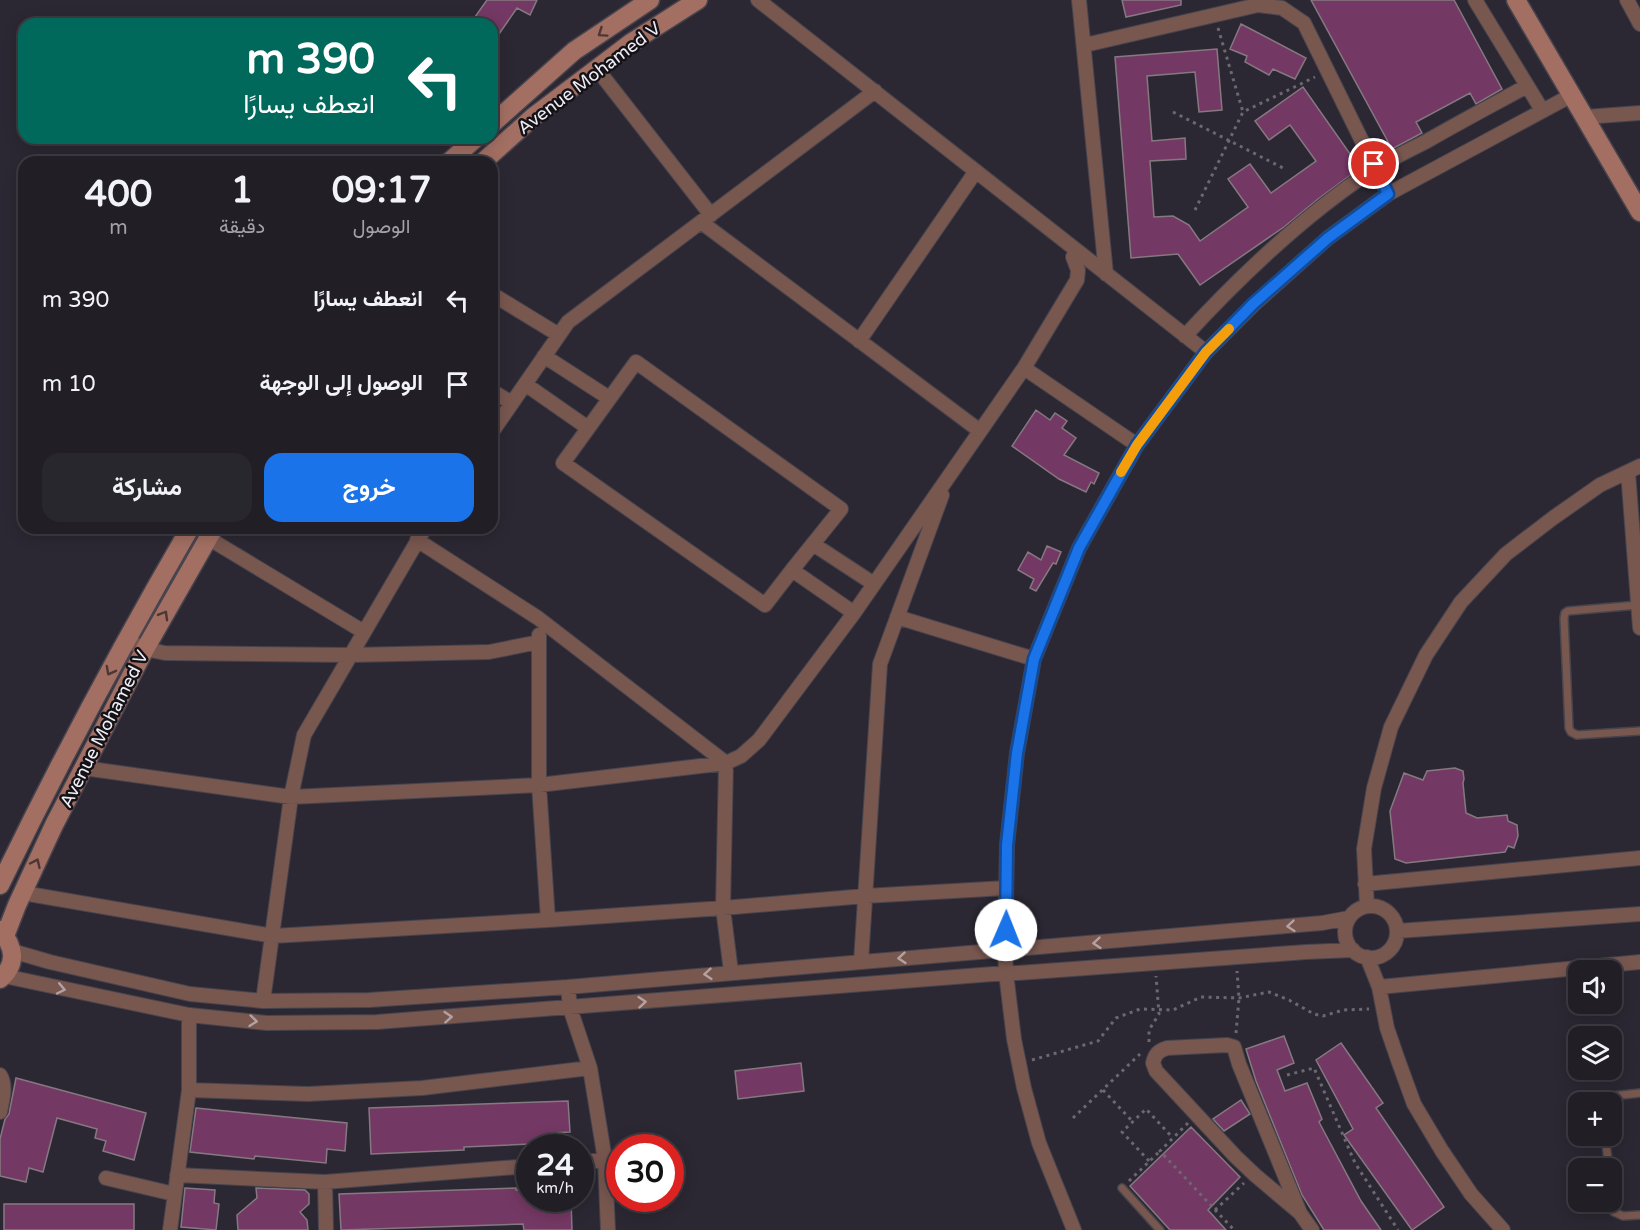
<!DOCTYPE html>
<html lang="ar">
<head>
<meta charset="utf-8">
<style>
	body { margin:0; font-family:"Varela Round",Vazirmatn,sans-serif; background:#29272e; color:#f1f3f6; direction:rtl; height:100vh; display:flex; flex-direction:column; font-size:22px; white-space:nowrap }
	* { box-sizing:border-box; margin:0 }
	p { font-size:20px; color:#a2a2a7 }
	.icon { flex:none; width:33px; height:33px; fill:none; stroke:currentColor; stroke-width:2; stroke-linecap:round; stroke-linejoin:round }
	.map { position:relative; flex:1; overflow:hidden; direction:ltr }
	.drawer { position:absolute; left:18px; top:156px; width:480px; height:378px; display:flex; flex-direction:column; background:#211e26; border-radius:18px; box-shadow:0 3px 15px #0003,0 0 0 2px #3e3c43; direction:rtl }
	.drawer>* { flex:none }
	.hud { position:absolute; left:18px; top:18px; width:480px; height:126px; border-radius:18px; box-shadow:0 3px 15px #0003,0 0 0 2px #3e3c43; direction:rtl; background:#00695c; color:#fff; overflow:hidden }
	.buttons { position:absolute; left:1568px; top:960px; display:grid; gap:12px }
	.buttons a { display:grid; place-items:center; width:54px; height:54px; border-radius:12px; background:#211e26; box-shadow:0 3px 15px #0003,0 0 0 2px #3e3c43; font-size:30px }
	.speed { position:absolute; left:516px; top:1134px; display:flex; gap:12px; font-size:30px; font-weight:700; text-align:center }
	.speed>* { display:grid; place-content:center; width:78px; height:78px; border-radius:50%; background:#211e26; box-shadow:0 3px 15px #0003,0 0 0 2px #3e3c43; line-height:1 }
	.speed small { font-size:15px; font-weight:400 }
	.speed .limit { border:9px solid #d22; background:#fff; color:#111 }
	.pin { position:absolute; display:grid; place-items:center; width:51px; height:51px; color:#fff; margin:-26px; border:3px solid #fff; border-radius:50%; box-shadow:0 2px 6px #0007 }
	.me { position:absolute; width:66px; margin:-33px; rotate:1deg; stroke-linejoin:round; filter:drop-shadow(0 0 4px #0008) }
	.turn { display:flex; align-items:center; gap:21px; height:126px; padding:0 24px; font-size:27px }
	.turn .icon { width:78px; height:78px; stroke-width:2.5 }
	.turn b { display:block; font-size:42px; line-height:51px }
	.eta { display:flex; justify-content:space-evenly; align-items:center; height:102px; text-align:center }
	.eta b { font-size:36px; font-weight:700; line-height:42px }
	.primary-button { display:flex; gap:12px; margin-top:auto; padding:12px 24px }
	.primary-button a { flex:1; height:69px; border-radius:18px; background:#1a73e8; color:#fff; font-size:24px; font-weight:700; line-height:69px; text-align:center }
	.primary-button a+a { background:#29272e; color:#f1f3f6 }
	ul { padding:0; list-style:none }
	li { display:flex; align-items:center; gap:18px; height:84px; padding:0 24px }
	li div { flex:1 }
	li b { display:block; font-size:22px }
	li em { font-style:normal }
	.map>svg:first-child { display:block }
	.building { fill:#743864; stroke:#857981; stroke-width:1.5 }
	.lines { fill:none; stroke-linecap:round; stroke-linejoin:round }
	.lane-casing { stroke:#47444e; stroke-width:10 }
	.street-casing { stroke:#47444e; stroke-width:16 }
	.secondary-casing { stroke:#47444e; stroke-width:21 }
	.path { stroke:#6c6872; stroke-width:3; stroke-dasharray:3 4.5; stroke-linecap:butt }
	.lane { stroke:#78574f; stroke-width:7 }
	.street { stroke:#78574f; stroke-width:14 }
	.secondary { stroke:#a36f63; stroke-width:18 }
	.oneway { stroke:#4d3735 }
	.oneway2 { stroke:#b4a2a2 }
	.route-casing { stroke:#114b97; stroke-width:15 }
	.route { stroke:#1a73e8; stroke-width:10 }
	.slow { stroke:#f59e0b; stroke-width:10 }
	.labels { text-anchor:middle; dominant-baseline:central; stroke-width:5; stroke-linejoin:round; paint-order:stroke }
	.street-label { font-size:18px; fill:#f0eef5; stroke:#141217 }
</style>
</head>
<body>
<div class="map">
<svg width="1640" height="1230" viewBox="0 0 1640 1230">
	<rect width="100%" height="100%" fill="#2c2833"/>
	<path class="building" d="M487,0h50l-7,15 -13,-7 -25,36v-20h-22z
		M1122,0h59v5l-55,12z
		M1311,0h143l48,89 -26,15 -6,-11 -54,29 6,11 -30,16z
		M1241,24l65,34 -11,21 -22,-10 -4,6 -24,-13 2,-6 -17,-7z
		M1217,49l5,61 -23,2 -4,-40 -48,4 5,65 33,-3 1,21 -36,2 4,56 19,-1 16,9 11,16 48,-34 -20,-28 22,-15 21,29 45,-32 -26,-36 -21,15 -14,-19 48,-34 57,81 -42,31 -34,28 -84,58 -22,-31 -47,4 -16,-201z
		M1036,410l14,10 5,-7 12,8 -5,7 14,10 -12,17 35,18 -5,11 -3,-2 -5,10 -27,-13 -47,-33z
		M1047,546l14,6 -5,12 -3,-1 -17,28 -6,-3 4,-9 -16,-9 10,-18 13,8z
		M1455,768l8,3 1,8 -1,4 3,30 11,5 30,-3 1,6 9,4 1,11 -4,12 -6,-2 -3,6 -99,11 -11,-4 -5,-48 14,-38 19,7 4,-9z
		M1284,1036l10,27 -17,7 8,21 22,-8 15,36 -3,3 42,79 20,29h-57l-22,-35 -46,-114 -10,-32z
		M1341,1043l42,60 -7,5 68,99 -32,23 -68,-95 9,-6 -37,-69z
		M801,1063l3,28 -66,8 -3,-28z
		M16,1078l130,35 -12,47 -31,-9 3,-10 -11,-3 2,-9 -40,-11 -14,54 -14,-4 -3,14 -26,-6v-37l5,-20 4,-5z
		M1241,1100l9,14 -26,17 -11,-12z
		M568,1101l2,31 -18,1v10l-88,4v3l-93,4 -2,-46z
		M196,1108l151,15 -2,28 -18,-2 -1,14 -71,-7 -1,3 -64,-7z
		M1191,1127l49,50 -32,33 18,20h-56l-40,-44z
		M185,1188l30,2 -1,13 5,1 -3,26 -35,-3z
		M256,1188l49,2 4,4v10l-9,8 7,8 1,10h-70l-1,-15 20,-17z
		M516,1188v2h14v8h41l1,32h-48l-1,-6 -182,6 -2,-36z
		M4,1204h130v26h-130z"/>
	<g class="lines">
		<defs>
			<path id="lane" d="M1638,605l-70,6 -3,2 -1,5 5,110 2,4 6,3 63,-4
				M1605,1102l8,-6 27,-3
				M1605,1136l4,32
				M1122,1188l38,42
				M1611,1194l1,14 2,4 9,4 17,-1"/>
			<path id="street" d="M758,0l448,352
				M1079,0l27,274
				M1475,0l67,110
				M1627,0l13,24
				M1085,45l173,-40 24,3 22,15 84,171
				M597,69l114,146
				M1585,117l55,-4
				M701,222l279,209
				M492,294l67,41
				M1185,336c57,-62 119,-121 189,-167 17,-10 35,-19 53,-28 33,-19 67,-37 100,-55
				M859,341l117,-170
				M544,356l65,42
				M1024,368l113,77
				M525,384l63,44
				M492,391l20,12
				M492,432l76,-110 307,-231
				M1628,472l12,156
				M208,538l156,94
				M417,540l121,78 188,145 -3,145 8,64
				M813,544l61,40
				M792,570l49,-61 -205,-147 -73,101 202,142 27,-35 62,43
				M897,617l137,42
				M539,635v150l9,135
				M126,640l19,9 20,4 186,2 138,-3 50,-10
				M84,768l207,29 248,-12 187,-22 15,-7 18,-16 95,-127 170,-245 53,-88 1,-10 -5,-13 3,-6
				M1365,884l275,-26
				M23,893l250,43 275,-16 175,-12 142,-12 141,-8
				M1367,906l-3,-57 10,-61 17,-61 35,-72 35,-53 45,-48 47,-36 47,-33 40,-19
				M1345 932a26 26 0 1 1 52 0a26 26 0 1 1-52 0Z
				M1397,931l243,-17
				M12,951l38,11 140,32 73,7 106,-1 199,-13 754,-64 27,-5
				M1367,957l12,30 8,41 11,32 16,44 28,47 29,43 32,36
				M861,962l19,-298 62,-169
				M4,976l185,39 78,8 110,-1 629,-49h12l288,-21 47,-2
				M568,987l2,21 20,60 15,92 3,70
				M1379,987l261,-25
				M263,1001l28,-204 13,-62 121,-207
				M0,1075c7,11 2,26 0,37
				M189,1090l119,4 114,-6 168,-20
				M580,1162l25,-2
				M177,1175l148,7 205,-16
				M106,1178l68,16
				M325,1182l1,48
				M1300,1213l-61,-149 -5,-17 -7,-2 -60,3c-9,3 -12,6 -14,15l3,8 79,85 20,19 45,38 12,17
				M170,1230l19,-140v-75
				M1074,1230l-35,-87 -15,-55 -10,-49 -8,-66 -1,-22 2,-106 10,-92 17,-94 45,-111 58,-103 69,-93 47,-47 75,-67 60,-44 184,-99"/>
			<path id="secondary" d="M1516,0l124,212
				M492,124l82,-73 76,-51
				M449,162l27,-24
				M483,162l50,-45 99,-75 66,-42
				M0,885c59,-122 122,-240 190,-357
				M0,930c14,16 18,34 0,49
				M5,936l12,-31 37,-80 91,-176 69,-121"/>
		</defs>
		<use href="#lane" class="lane-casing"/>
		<use href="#street" class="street-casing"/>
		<use href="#secondary" class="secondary-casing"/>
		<path class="path" d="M1218,28l25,84
			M1173,112l110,56
			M1195,210l48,-98 72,-35
			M1236,1033l3,-35 -2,-27
			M1149,1042v-12l10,-16 -3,-38
			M1032,1060l66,-19 18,-23 24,-9 33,1 28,-13 38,1 30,-6 20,8 25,14 9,2 20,-6 26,-1
			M1287,1075l27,-7 41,95 43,67
			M1103,1090l30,32
			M1073,1118l67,-64
			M1188,1123l-28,28 74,79
			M1149,1161l-27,-29 24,-23 27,29
			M1129,1181l31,-30
			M1215,1210l29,-27"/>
		<use href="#lane" class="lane"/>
		<use href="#street" class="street"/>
		<use href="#secondary" class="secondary"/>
	</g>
	<defs><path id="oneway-chevron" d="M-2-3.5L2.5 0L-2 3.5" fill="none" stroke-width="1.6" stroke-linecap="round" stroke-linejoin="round" transform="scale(1.5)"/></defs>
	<g class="oneway">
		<use href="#oneway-chevron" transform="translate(602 33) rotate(146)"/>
		<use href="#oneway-chevron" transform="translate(164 615) rotate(-60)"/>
		<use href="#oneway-chevron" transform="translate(110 671) rotate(118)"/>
		<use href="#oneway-chevron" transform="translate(36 863) rotate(-65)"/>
	</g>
	<g class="oneway2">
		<use href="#oneway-chevron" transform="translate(1291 926) rotate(175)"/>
		<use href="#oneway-chevron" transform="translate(1097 943) rotate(175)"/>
		<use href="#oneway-chevron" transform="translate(902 958) rotate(175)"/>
		<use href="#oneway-chevron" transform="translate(708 974) rotate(175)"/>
		<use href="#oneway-chevron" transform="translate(61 989) rotate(12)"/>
		<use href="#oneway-chevron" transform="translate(642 1002) rotate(-5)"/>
		<use href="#oneway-chevron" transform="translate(448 1017) rotate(-4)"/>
		<use href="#oneway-chevron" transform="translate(253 1021) rotate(6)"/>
	</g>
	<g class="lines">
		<defs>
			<path id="route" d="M1006,930l1,-85 10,-92 17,-94 45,-111 58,-103 69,-93 47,-48 75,-66 60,-44 -14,-30"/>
		</defs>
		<use href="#route" class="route-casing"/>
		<use href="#route" class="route"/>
		<path class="slow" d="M1121,472l16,-27 69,-93 23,-23"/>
	</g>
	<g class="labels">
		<g class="street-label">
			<text transform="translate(589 78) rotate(-37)">Avenue Mohamed V</text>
			<text transform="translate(104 729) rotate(-63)">Avenue Mohamed V</text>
		</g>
	</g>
</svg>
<div class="buttons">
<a><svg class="icon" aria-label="sound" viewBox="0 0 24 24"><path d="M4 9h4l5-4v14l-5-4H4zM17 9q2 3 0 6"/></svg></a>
<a><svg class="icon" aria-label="layers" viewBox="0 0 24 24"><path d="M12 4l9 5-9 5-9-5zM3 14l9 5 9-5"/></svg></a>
<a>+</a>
<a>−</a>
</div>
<div class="speed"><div>24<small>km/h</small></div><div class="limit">30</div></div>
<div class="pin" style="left:1374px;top:164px;background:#d93025"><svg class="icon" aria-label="arrive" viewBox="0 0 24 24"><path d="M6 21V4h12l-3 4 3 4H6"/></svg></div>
<svg class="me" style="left:1006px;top:930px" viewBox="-20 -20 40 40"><circle r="19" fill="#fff"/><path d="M0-13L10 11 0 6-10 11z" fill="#1a73e8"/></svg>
<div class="hud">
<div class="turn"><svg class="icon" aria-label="left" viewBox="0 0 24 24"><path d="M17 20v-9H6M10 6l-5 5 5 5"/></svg><div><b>390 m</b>انعطف يسارًا</div></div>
</div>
<section class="drawer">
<div class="eta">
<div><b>09:17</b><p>الوصول</p></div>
<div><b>1</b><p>دقيقة</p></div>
<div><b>400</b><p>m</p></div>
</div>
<ul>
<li><svg class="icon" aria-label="left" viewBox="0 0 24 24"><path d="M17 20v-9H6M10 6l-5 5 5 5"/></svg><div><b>انعطف يسارًا</b></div><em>390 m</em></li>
<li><svg class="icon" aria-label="arrive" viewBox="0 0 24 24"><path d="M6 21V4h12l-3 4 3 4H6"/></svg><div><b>الوصول إلى الوجهة</b></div><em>10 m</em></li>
</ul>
<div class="primary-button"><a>خروج</a><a>مشاركة</a></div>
</section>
</div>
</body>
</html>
